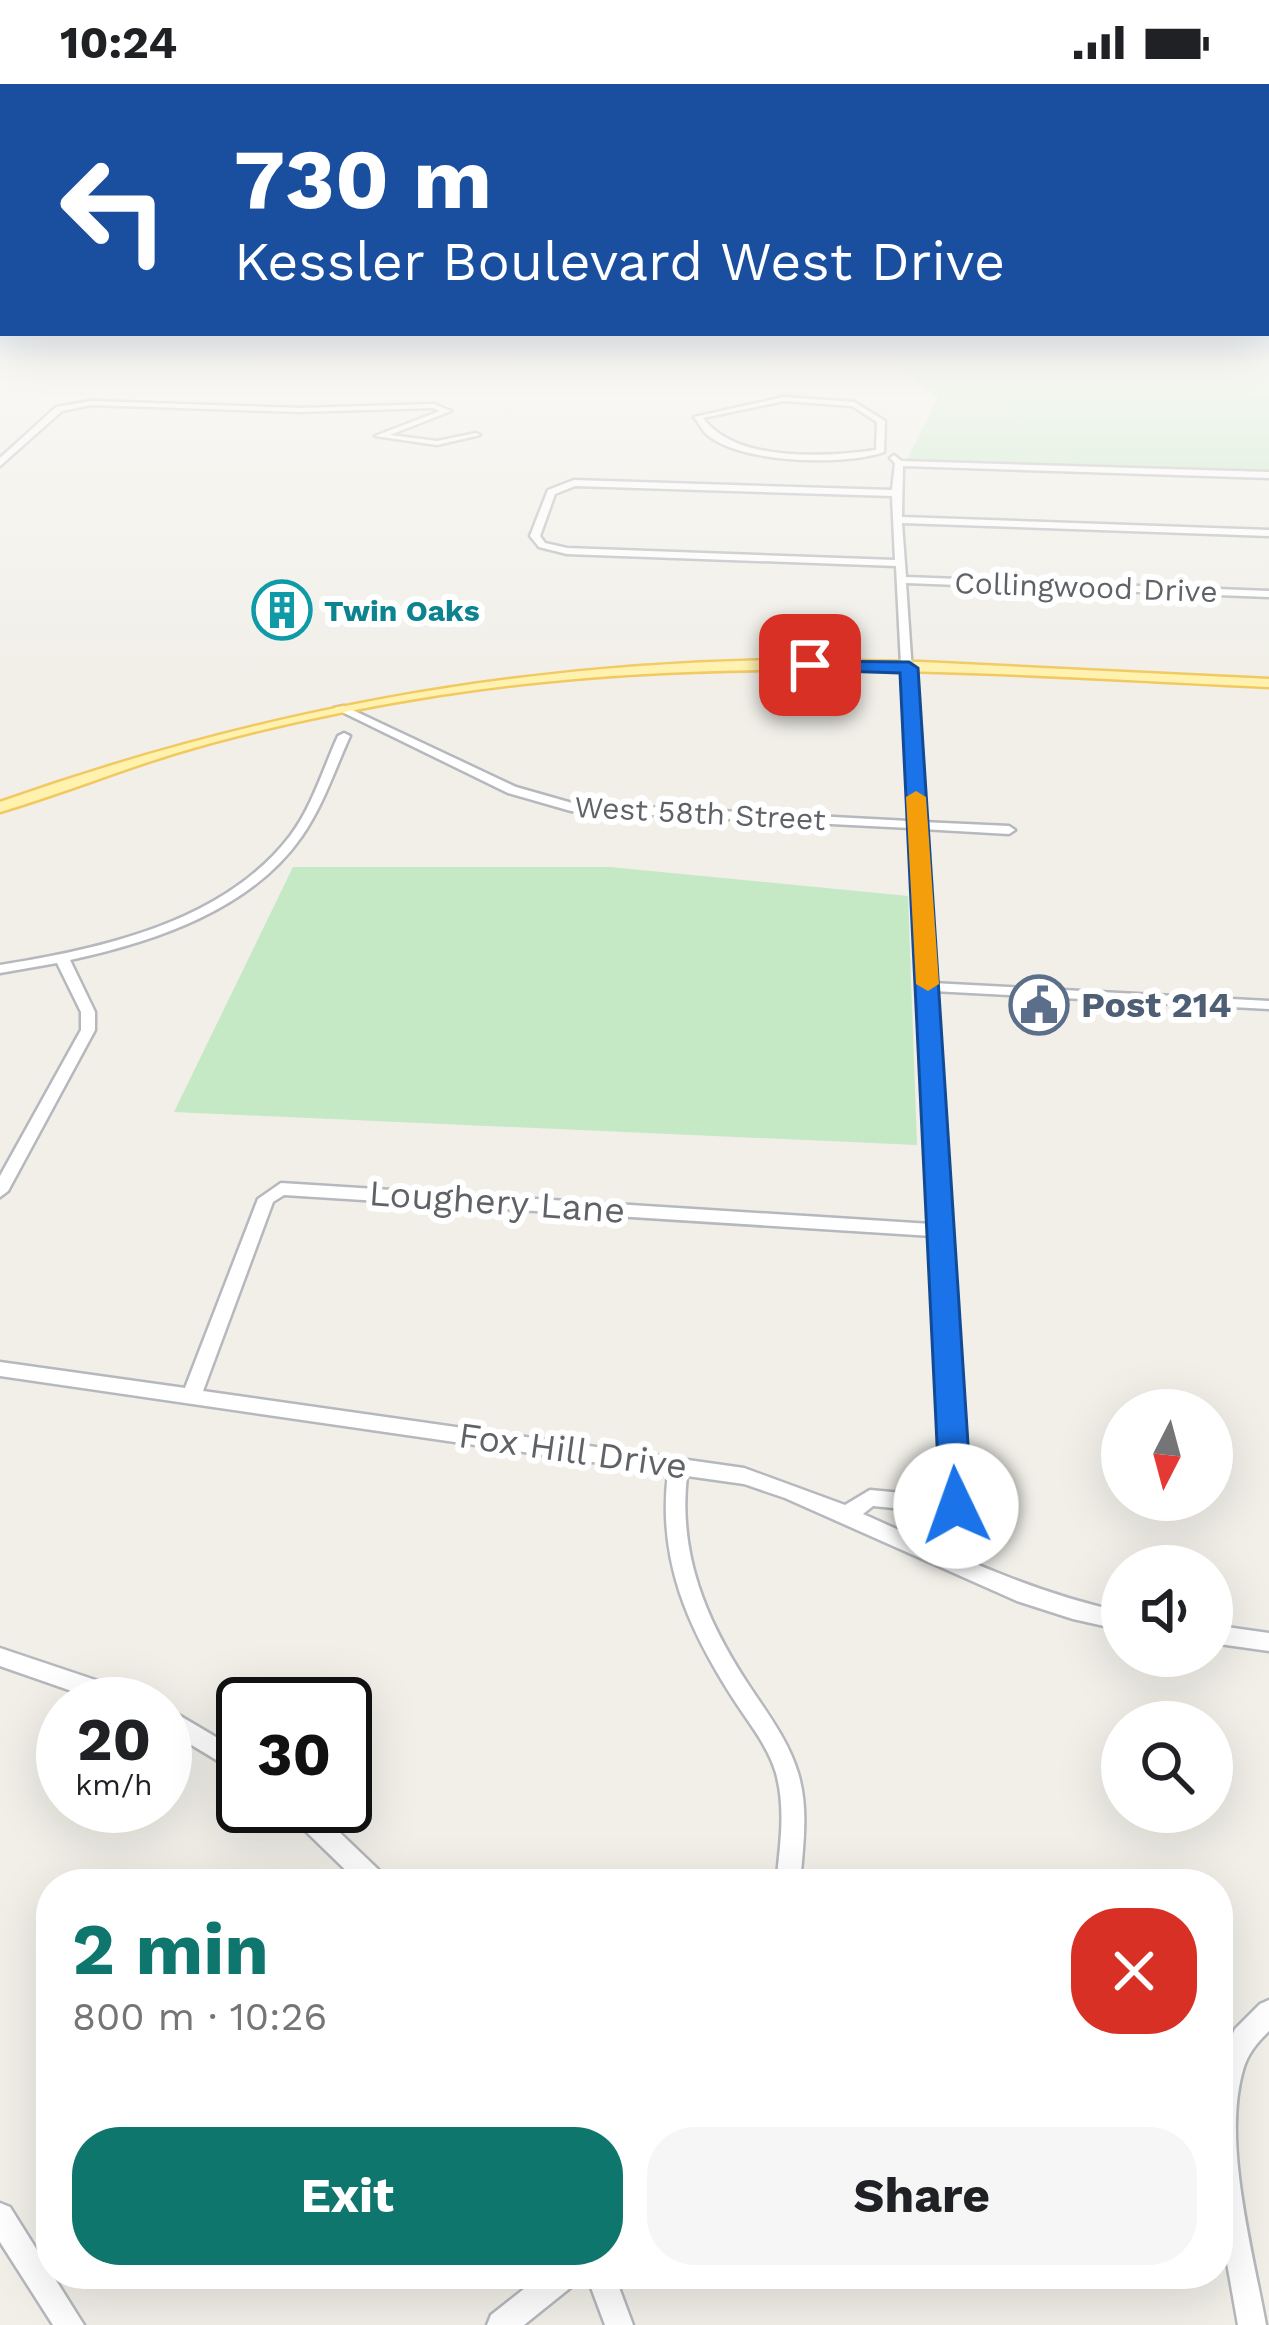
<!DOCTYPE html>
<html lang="en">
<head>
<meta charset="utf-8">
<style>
	body { margin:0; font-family:"Work Sans",sans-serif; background:#f6f6f6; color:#202124; height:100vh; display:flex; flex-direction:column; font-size:45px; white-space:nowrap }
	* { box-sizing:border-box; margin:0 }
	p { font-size:39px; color:#757577 }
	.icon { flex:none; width:66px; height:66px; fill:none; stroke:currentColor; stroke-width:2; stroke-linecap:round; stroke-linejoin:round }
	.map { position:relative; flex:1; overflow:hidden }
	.panel { position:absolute; left:36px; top:1785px; width:1197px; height:420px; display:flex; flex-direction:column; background:#fff; border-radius:48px; box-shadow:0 12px 48px #0002 }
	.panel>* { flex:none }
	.top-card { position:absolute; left:0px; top:0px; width:1269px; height:252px; box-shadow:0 12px 48px #0002; background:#1a4fa0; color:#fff; overflow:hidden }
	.needle { width:78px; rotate:186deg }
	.tools { position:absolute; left:1101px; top:1305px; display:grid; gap:24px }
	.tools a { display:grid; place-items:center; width:132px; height:132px; border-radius:50%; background:#fff; box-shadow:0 12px 48px #0002; font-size:60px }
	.speed { position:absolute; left:36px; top:1593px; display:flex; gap:24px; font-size:60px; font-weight:700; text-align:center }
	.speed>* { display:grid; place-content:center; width:156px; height:156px; border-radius:50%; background:#fff; box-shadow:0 12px 48px #0002; line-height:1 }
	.speed small { font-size:30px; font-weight:400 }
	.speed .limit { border:6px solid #111; border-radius:18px; background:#fff; color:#111 }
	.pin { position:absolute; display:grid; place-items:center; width:102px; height:102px; color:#fff; margin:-51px; border-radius:24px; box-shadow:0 6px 18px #0006 }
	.me { position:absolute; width:132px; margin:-66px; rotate:357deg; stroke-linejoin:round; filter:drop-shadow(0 0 9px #0008) }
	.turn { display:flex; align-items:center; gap:42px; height:252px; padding:0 36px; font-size:54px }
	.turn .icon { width:156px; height:156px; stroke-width:2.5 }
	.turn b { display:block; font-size:84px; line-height:102px }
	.round { display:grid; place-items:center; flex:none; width:126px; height:126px; border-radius:48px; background:#f6f6f6 }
	.summary { display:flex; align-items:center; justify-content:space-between; height:204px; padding:0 36px }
	h1 { font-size:72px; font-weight:700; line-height:90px; color:#0f766e }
	.primary-button { display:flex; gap:24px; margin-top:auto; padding:24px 36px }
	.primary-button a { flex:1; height:138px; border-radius:48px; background:#0f766e; color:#fff; font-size:48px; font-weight:700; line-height:138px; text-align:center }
	.primary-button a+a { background:#f6f6f6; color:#202124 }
	.status { display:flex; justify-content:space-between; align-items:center; height:84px; padding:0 60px; background:#fff; direction:ltr }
	.status svg { height:33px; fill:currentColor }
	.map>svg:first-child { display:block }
	.green { fill:#c5e8c5 }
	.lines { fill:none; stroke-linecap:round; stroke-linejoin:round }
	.minor-casing { stroke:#b5b8bc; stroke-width:5 }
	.major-casing { stroke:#f2c960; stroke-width:5 }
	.minor { fill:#fff; fill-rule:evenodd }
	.major { fill:#fff2af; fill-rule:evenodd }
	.route { fill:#1a73e8; stroke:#114b97; stroke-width:3 }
	.slow { fill:#f59e0b }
	.labels { text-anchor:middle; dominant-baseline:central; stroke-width:12; stroke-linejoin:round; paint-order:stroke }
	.far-street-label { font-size:30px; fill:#5f6368; stroke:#fff }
	.far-culture-label { font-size:30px; font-weight:bold; fill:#0d838f; stroke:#fff; text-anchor:start }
	.service-label { font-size:36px; font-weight:bold; fill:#4e5e75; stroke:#fff; text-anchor:start }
	.street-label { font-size:36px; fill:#5f6368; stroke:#fff }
</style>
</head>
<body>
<div class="status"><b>10:24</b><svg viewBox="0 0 49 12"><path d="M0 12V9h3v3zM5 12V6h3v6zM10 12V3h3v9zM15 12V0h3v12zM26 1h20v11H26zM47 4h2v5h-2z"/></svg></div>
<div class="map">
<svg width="1269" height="2241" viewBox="0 0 1269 2241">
	<rect width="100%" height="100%" fill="#f1efe8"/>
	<path class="green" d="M895,280h374v108l-363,-11 32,-63z
		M293,783h317l298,29 9,249 -743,-33z"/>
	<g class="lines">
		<defs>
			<path id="minor" d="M784,313l70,5 31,19 -1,31c-39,14 -146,12 -179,-19 -4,-5 -7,-11 -11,-16zM784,317l68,5 25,16 -1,28c-50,7 -140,13 -173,-32z
				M91,317l209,7 134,-4 17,7 -61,24 47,6 39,-8 4,2 -43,10 -62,-9 65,-25 -7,-3 -133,4 -209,-7 -29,6 -62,55v-8l56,-51z
				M894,371l7,6 368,11v6l-366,-12 -1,51 367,13v6l-367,-13 4,54 363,14v6l-363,-14 16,239 87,4 6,4 -6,4 -87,-5 10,154 337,18v8l-336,-18 15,236 2,4 -2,3 18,272 -3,6 -7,2 -83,-8 -10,8c88,39 164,77 259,98v18l-49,-11 -56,-18 -232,-103 -41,-14 -57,-8c-9,78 19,144 61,208 19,29 40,56 50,89 11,36 5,74 2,111h-24c4,-37 10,-75 0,-111 -8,-27 -27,-50 -42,-73 -46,-72 -77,-140 -66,-227l-668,-97v-14l185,26 73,-189 23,-16 650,41 -21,-396 -339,-17 -63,-18 -174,-85 10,-2 172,81 56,16 337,18 -13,-255 -329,-12 -28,-7 -9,-11 18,-46 26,-10 318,10 3,-27 -5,-5zM575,402l317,10 3,64 -328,-12 -22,-5 -5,-7 15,-42zM284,1111l648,41 14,261 -76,-7 -25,15 -101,-37 -541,-77 70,-189z
				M344,649l6,3c-15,33 -27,70 -48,100 -51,74 -148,106 -232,124l25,52v18l-87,161 -8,6v-21l81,-146v-18l-24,-49 -57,10v-8c101,-16 224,-43 290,-129 22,-29 33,-67 48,-100z
				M1212,1541l57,8v18l-57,-8z
				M0,1564l146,49 3,7h-40l-109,-38z
				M165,1623l78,46v23l-78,-47z
				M284,1722h28l73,70 4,8h-29l-72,-70z
				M1269,1916v31c-12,12 -21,22 -26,39 -21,72 10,182 23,255h-28l-20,-113v-143l17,-40 25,-25z
				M0,2119l10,4 74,118h-31l-53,-83z
				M543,2190h36l-4,10 -51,41h-37l4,-10z
				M586,2190h28l19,51h-28z"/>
			<path id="major" d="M782,576l139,2 348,17v8c-277,-13 -553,-35 -829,8 -89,14 -180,33 -267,59 -58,18 -115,41 -173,58v-10c257,-91 510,-138 782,-142z"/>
		</defs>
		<use href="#minor" class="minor-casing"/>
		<use href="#major" class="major-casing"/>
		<use href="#minor" class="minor"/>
		<use href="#major" class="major"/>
	</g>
	<linearGradient id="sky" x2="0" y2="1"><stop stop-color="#8fc3f1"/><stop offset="0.47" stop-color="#f9f8f5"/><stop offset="1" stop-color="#f9f8f5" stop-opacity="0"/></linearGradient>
	<rect width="1269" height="594" fill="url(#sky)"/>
	<path class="route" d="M804,577l105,1 9,6 54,838 -4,9h-23l-5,-9 -40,-833 -90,-3 -9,-5z"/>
	<path class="slow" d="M916,707l10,6 13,187 -11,7 -12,-7 -10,-187z"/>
	<defs>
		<symbol id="building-ring" viewBox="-11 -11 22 22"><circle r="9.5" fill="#fff" stroke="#0f9aa8" stroke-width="1.5"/><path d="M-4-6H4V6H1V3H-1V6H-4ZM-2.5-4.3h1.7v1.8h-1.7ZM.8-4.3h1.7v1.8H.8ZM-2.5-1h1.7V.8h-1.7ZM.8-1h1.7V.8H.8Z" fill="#0f9aa8"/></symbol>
		<symbol id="civic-ring" viewBox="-11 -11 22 22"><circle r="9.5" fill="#fff" stroke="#5c6f8a" stroke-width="1.5"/><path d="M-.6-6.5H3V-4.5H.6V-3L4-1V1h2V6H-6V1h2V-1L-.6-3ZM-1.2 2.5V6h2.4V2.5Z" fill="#5c6f8a"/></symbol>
	</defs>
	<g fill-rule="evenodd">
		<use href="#building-ring" x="249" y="493" width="66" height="66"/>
		<use href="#civic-ring" x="1006" y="888" width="66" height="66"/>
	</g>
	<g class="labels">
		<g class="far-street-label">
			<text transform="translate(1086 503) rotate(2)">Collingwood Drive</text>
			<text transform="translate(700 729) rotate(3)">West 58th Street</text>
		</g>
		<g class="far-culture-label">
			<text x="324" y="526">Twin Oaks</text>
		</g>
		<g class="service-label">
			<text x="1081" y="921">Post 214</text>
		</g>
		<g class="street-label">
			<text transform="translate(497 1118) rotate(4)">Loughery Lane</text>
			<text transform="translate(573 1367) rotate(8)">Fox Hill Drive</text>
		</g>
	</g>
</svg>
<div class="tools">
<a><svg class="needle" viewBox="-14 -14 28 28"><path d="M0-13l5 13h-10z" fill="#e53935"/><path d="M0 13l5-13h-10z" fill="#757577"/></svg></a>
<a><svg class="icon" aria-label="sound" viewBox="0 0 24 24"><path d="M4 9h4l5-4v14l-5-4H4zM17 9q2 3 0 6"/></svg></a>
<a><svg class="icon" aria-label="search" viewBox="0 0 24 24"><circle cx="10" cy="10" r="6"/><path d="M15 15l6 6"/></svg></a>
</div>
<div class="speed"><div>20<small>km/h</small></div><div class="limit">30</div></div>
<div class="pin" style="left:810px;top:581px;background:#d93025"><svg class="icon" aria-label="arrive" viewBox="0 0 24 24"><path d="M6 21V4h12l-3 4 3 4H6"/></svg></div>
<svg class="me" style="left:956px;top:1422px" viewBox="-20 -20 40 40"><circle r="19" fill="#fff"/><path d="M0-13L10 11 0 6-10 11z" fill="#1a73e8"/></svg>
<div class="top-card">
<div class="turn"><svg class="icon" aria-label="left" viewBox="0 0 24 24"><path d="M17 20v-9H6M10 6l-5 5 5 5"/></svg><div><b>730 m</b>Kessler Boulevard West Drive</div></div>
</div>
<section class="panel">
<div class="summary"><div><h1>2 min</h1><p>800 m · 10:26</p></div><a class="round" style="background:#d93025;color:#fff"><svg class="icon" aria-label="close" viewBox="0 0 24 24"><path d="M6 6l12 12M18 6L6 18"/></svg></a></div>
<div class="primary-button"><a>Exit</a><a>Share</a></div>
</section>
</div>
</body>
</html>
